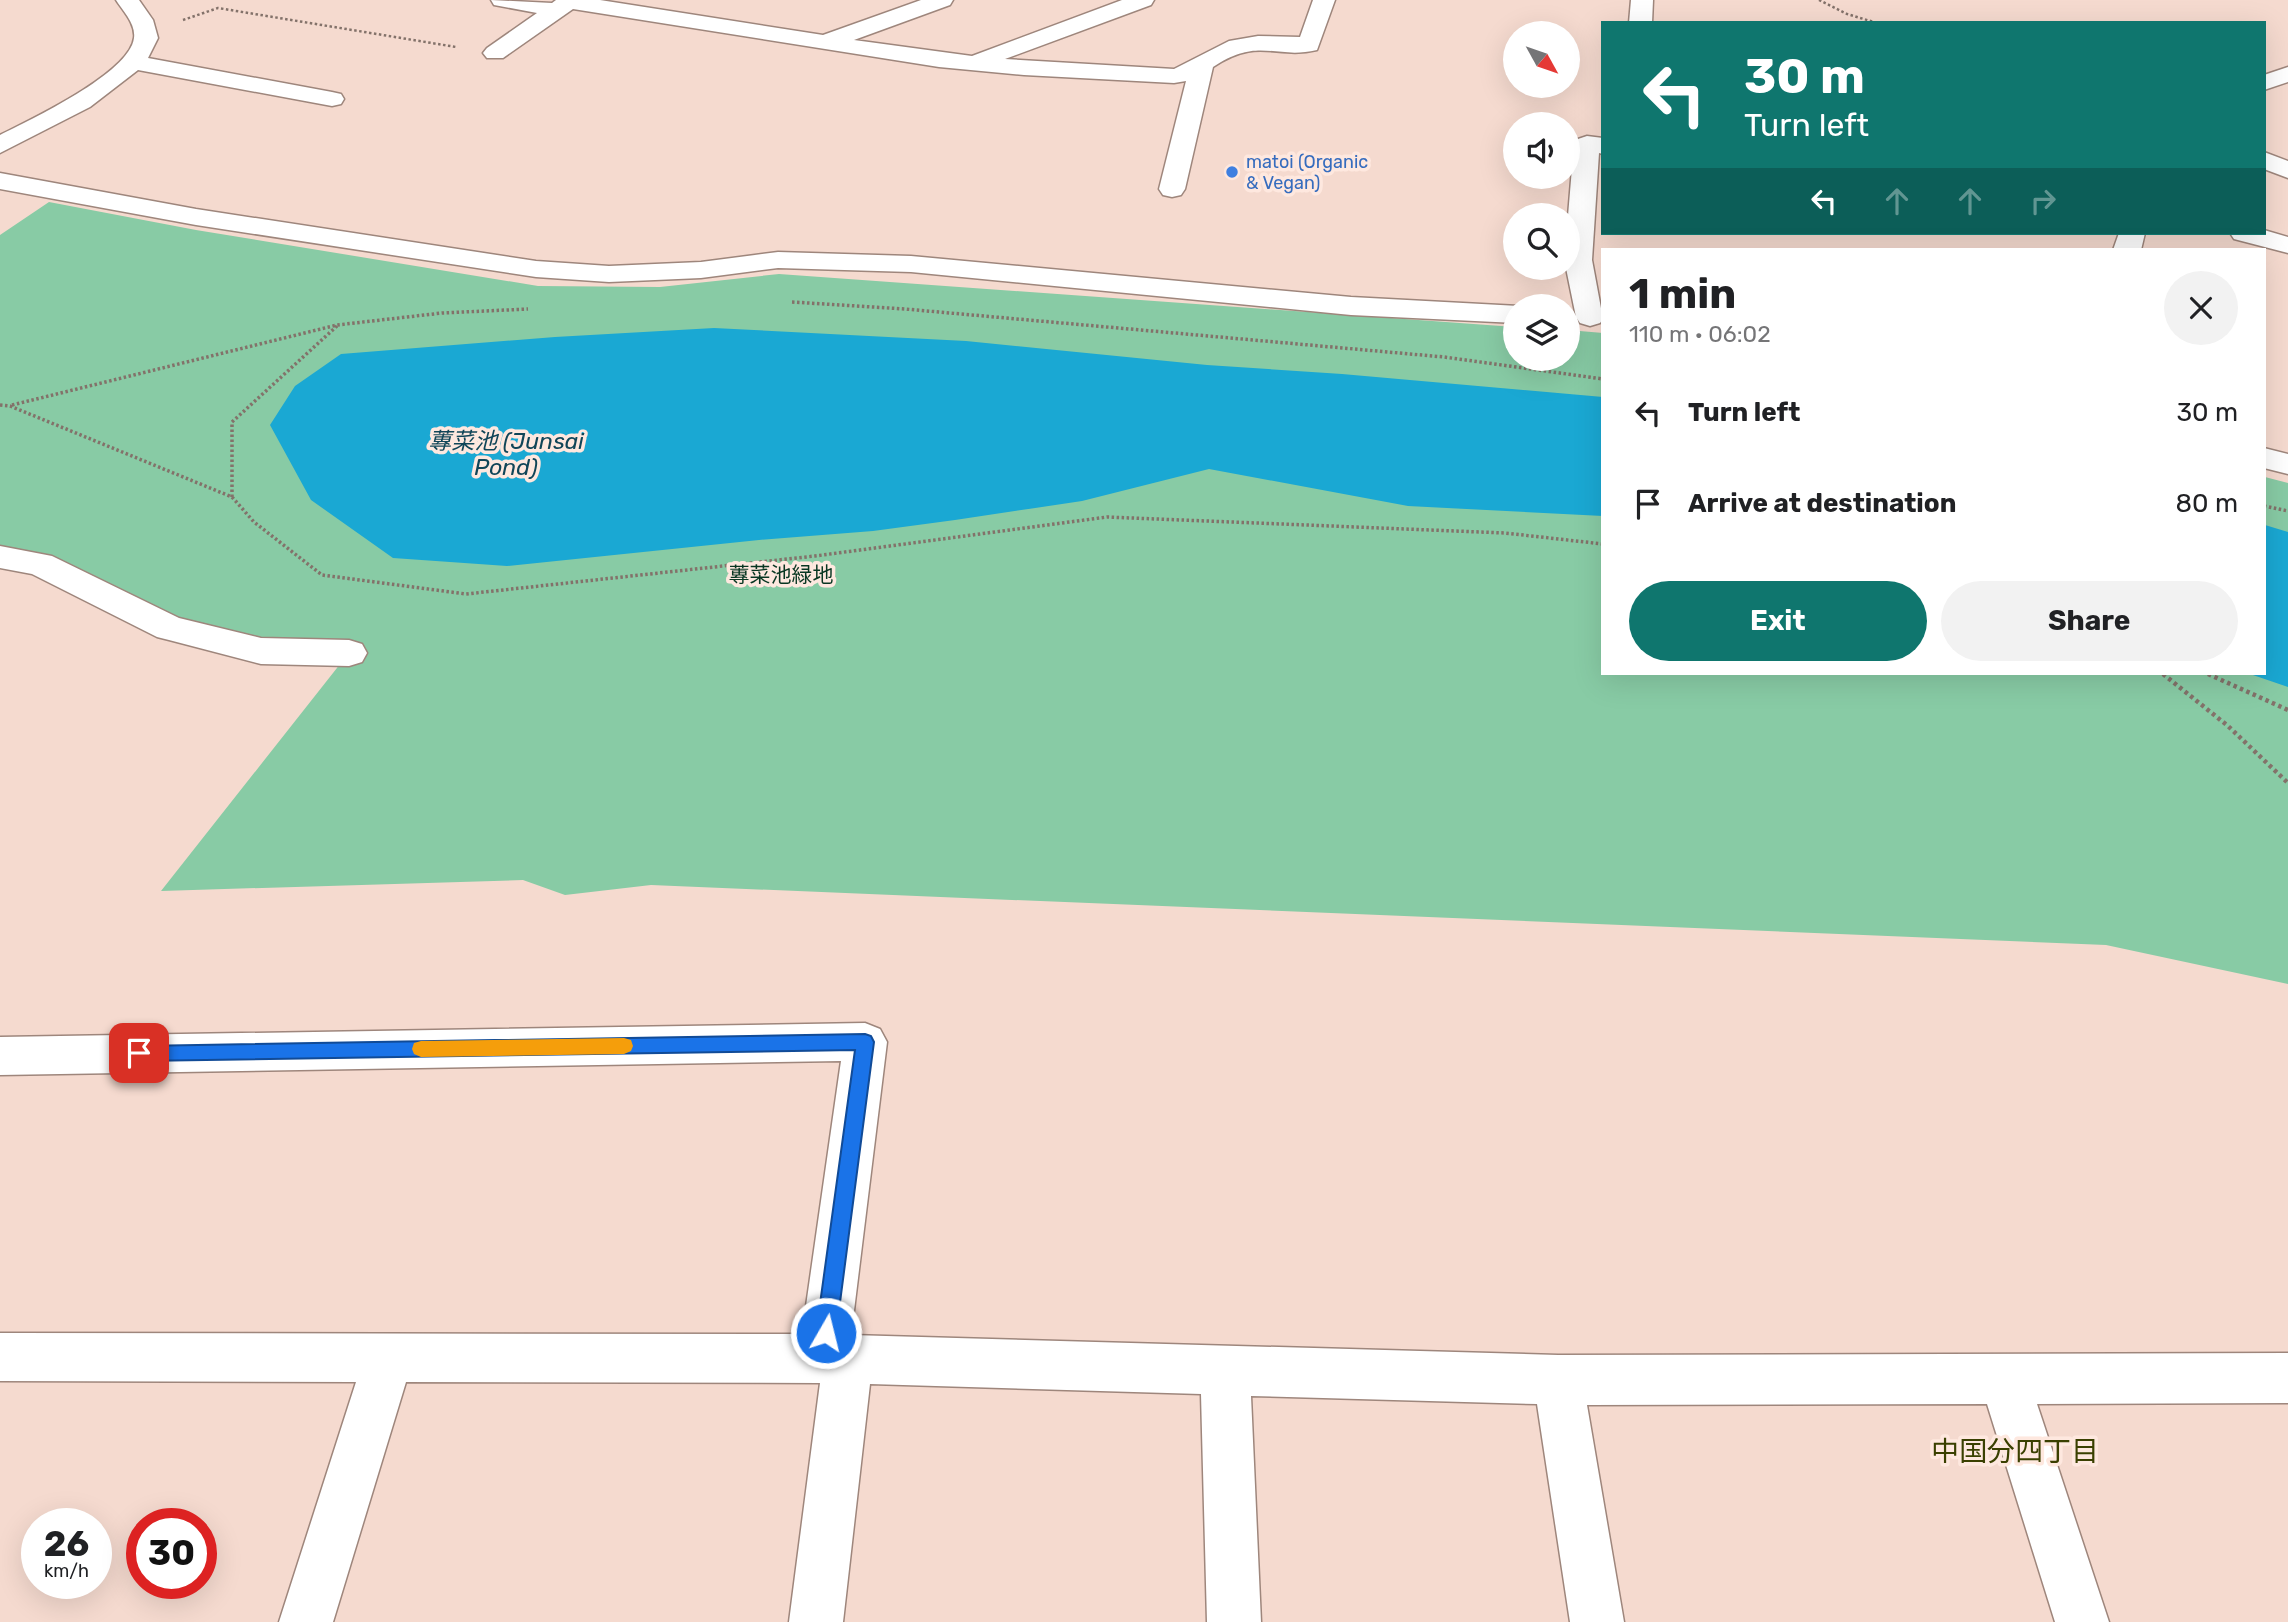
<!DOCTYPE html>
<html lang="en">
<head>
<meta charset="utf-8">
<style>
	body { margin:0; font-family:Rubik,"Noto Sans JP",sans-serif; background:#f2f2f2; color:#202124; height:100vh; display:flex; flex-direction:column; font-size:26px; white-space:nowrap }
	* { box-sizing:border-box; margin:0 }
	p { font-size:23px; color:#757577 }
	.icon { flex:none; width:38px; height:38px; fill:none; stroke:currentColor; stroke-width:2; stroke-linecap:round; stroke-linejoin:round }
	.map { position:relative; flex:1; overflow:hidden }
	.details { position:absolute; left:1601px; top:248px; width:665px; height:427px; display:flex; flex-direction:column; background:#fff; border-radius:0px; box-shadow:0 7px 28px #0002 }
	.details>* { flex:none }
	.banner { position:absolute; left:1601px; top:21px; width:665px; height:214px; border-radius:0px; box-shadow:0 7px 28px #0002; background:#0f766e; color:#fff; overflow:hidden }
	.needle { width:46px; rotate:130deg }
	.tools { position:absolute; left:1503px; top:21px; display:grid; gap:14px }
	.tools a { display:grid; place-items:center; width:77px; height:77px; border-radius:50%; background:#fff; box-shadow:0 7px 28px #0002; font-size:35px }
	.speed { position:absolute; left:21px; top:1508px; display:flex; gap:14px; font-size:35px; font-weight:700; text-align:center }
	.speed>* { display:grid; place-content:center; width:91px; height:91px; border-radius:50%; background:#fff; box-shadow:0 7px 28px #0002; line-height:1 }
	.speed small { font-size:18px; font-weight:400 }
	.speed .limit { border:10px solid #d22; background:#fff; color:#111 }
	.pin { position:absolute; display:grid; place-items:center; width:60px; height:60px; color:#fff; margin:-30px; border-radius:14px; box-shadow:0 4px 10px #0006 }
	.me { position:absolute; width:77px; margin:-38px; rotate:8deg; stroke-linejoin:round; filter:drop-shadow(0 0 5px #0008) }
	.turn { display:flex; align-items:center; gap:24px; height:147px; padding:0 28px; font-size:32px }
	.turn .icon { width:91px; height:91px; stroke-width:2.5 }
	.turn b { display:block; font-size:49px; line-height:60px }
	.lanes { display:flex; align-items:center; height:66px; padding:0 28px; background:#0003; justify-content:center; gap:35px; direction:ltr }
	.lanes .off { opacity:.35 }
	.round { display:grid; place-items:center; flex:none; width:74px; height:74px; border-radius:37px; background:#f2f2f2 }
	.overview { display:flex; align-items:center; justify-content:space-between; height:119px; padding:0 28px }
	h1 { font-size:42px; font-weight:700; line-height:52px }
	.action { display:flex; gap:14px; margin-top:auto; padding:14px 28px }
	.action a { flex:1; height:80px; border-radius:42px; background:#0f766e; color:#fff; font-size:28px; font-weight:700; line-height:80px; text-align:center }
	.action a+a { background:#f2f2f2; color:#202124 }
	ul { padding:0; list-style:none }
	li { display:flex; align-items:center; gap:21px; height:91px; padding:0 28px }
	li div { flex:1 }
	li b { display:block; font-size:26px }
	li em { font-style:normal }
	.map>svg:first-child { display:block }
	.green { fill:#88cba5 }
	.water { fill:#1aa8d3 }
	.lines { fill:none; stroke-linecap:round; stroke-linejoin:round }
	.minor-casing { stroke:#9e867c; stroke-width:3 }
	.path-far2 { stroke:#83726a; stroke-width:2.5; stroke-dasharray:2.5 2.5; stroke-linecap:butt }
	.path-far1 { stroke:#83726a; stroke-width:3.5; stroke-dasharray:2.5 2.5; stroke-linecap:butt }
	.path { stroke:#83726a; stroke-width:4.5; stroke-dasharray:3.5 3.5; stroke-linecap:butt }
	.minor { fill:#fff; fill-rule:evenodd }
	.route { fill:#1a73e8; stroke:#114b97; stroke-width:2 }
	.slow { fill:#f59e0b }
	.shop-dot { fill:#3f7fe0; stroke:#fee8df; stroke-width:2.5 }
	.labels { text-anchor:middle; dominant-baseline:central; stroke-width:7; stroke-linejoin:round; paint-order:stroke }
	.far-shop-label { font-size:18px; fill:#366cbe; stroke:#fee8df; text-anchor:start }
	.park-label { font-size:21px; fill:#083621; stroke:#fee8df }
	.water-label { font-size:23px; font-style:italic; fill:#104558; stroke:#fee8df }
	.near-neighbourhood-label { font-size:28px; fill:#3a4001; stroke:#fee8df }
</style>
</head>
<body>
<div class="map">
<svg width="2288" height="1622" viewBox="0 0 2288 1622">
	<rect width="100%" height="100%" fill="#f5dacf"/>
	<path class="green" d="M49,202l147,28 342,56 122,1 119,-13 736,53 1,32h52v-29l35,3v341h661l1,-197 23,6v501l-182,-39 -1455,-60 -86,10 -42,-15 -362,11 187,-237 -87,-3 -221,-87 -40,-2v-327z"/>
	<path class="water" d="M714,328l252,13 241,24 135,9 261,23v119l-195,-10 -199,-37 -127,32 -127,19 -82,11 -114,9 -252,26 -114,-8 -82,-58 -41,-75 25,-39 46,-32 214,-17z
		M2265,525l23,7v155l-38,-13h14z"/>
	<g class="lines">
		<defs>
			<path id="minor" d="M116,0h23l14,20 5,18 -10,20 184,34 9,2 3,5 -3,5 -9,2 -194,-36 -48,37 -90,46v-18c30,-15 130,-62 134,-97 2,-14 -11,-27 -18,-38z
				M491,0l61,3 4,-3h44l223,35 98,-35h32l-3,5 -96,35 118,16 150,-56h32l-3,5 -146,54 169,10 55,-28 29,-5 42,1 13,-37h22l-18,50c-42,10 -58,-14 -104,17l-28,122 -4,6 -9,2 -9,-2 -4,-6 27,-108 -12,2 -150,-8 -85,-8 -366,-58 -70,49h-16l-4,-5 4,-5 50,-35 -43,-8z
				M1631,0h22l-1,23h-23z
				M2288,67v15l-24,8v-15z
				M1587,136l16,2v16l-4,-1 -7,107 11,59 -3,4 -10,3 -10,-3 -4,-6 -10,-49h2v-52l6,-72 4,-5z
				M2264,152l24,9v17l-24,-9z
				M0,173l196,36 340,52 73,5 92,-4 77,-10 133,4 440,41 168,9h-3v17l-165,-8 -440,-43 -133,-4 -77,10 -92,4 -73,-5 -340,-52 -196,-36z
				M2264,230l24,7v16l-54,-14 -4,-6h34z
				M2119,233h26l-4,17h-28z
				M2264,448l24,6v20l-24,-6z
				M0,546l52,10 127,62 82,20 88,2 13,4 5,9 -5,9 -13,4 -88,-2 -92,-24 -12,-3 -125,-63 -32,-6z
				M865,1023l15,6 7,13 -36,293 707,20 730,-2v50l-251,1 72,218h-54l-68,-218 -400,1 37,217h-54l-33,-218 -286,-8 10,226h-54l-6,-228 -331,-10 -27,238h-54l31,-239 -414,-1 -73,240h-54l77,-240 -356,-1v-48l802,1 39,-273 -841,14v-38z"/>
		</defs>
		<use href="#minor" class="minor-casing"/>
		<path class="path-far2" d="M1819,0l28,14 30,9
			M183,20l35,-12 238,39"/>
		<path class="path-far1" d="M792,302l113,7 539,48 159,22
			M0,405l10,1 222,91 22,25 68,53 144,19 349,-38 292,-39 398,16 98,11
			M12,405l325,-80 105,-12 86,-4
			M232,497v-75l105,-96
			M2264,506l24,5"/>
		<path class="path" d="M2163,674l65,52 60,57
			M2208,674l80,36"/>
		<use href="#minor" class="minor"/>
	</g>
	<path class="route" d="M865,1034l6,2 3,6 -38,291 -3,7 -7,3 -7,-3 -3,-7 39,-283 -716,11 -6,-2 -2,-6 2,-5 6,-2z"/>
	<path class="slow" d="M624,1038l7,2 2,6 -2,5 -7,3 -203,3 -7,-3 -2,-5 2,-6 7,-2z"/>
	<circle class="shop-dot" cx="1232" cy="172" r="7"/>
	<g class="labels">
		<g class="far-shop-label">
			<text x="1246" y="162">matoi (Organic<tspan x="1246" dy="21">&amp; Vegan)</tspan></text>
		</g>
		<g class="park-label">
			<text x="781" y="574">蓴菜池緑地</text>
		</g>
		<g class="water-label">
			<text x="506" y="441">蓴菜池 (Junsai<tspan x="506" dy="26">Pond)</tspan></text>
		</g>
		<g class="near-neighbourhood-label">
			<text x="2015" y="1451">中国分四丁目</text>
		</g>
	</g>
</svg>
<div class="tools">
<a><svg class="needle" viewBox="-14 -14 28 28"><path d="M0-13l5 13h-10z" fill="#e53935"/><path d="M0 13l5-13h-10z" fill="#757577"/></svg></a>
<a><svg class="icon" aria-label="sound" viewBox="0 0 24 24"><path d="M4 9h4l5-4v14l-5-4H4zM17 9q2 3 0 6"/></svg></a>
<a><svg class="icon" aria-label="search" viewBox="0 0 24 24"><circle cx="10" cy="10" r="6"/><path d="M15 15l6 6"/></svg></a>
<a><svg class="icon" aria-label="layers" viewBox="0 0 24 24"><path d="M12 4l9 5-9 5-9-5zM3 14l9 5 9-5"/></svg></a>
</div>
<div class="speed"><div>26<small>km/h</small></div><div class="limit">30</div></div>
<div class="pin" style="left:139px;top:1053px;background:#d93025"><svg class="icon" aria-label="arrive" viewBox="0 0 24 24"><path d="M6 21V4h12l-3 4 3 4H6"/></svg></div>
<svg class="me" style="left:826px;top:1333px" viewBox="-20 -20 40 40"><circle r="17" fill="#1a73e8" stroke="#fff" stroke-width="3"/><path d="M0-11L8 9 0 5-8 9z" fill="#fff"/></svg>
<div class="banner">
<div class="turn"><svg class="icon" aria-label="left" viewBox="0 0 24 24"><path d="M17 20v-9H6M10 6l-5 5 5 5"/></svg><div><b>30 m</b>Turn left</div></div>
<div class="lanes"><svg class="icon" aria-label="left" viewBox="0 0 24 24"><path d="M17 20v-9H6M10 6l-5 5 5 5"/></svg><svg class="icon off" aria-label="ahead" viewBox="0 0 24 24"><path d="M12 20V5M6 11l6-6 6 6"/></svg><svg class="icon off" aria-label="ahead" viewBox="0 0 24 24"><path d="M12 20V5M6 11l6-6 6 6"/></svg><svg class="icon off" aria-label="right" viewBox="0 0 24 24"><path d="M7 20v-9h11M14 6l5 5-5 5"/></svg></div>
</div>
<section class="details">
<div class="overview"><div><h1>1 min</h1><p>110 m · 06:02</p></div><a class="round"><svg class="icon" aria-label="close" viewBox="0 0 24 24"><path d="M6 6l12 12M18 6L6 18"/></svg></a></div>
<ul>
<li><svg class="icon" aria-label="left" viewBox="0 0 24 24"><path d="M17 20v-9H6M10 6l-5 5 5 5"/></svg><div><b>Turn left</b></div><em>30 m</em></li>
<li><svg class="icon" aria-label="arrive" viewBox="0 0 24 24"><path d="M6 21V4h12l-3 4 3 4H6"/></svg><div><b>Arrive at destination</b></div><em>80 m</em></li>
</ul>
<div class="action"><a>Exit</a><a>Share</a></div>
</section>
</div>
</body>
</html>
